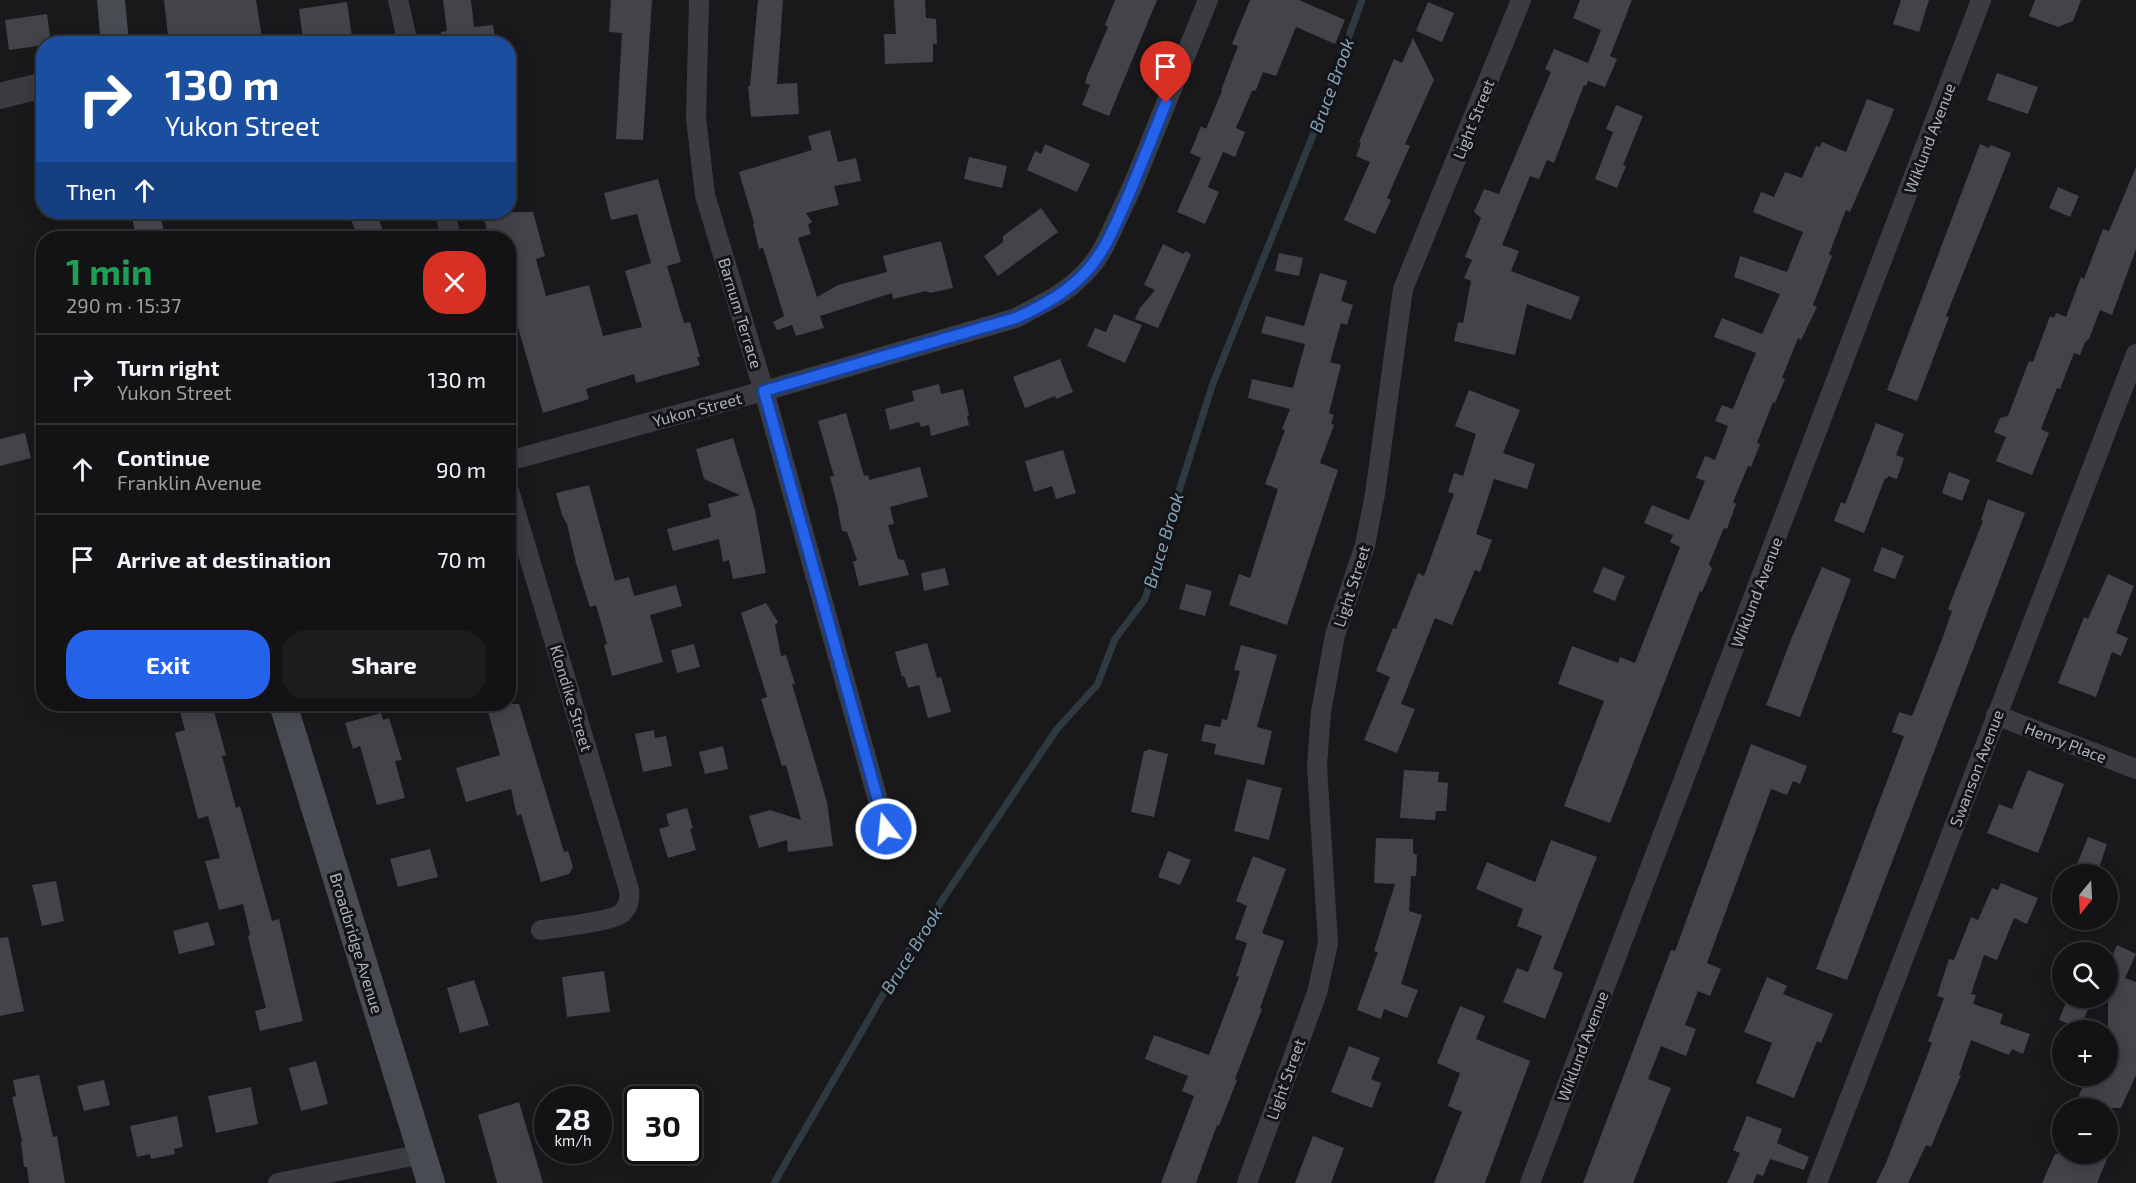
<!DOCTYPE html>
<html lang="en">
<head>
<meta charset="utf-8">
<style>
	body { margin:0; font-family:"Exo 2",sans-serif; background:#1c1c1e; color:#f1f3f6; height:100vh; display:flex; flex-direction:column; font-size:22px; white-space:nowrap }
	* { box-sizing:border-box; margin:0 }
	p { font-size:20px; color:#9d9ea0 }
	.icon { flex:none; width:33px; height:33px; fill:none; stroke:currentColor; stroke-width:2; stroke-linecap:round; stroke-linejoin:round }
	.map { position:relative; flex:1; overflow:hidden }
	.side { position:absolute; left:36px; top:231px; width:480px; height:480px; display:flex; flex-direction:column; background:#131315; border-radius:24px; box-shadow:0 3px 15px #0003,0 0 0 2px #323234 }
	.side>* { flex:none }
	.banner { position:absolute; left:36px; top:36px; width:480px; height:183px; border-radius:24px; box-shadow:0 3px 15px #0003,0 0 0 2px #323234; background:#1a4fa0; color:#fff; overflow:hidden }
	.needle { width:39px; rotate:198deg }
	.controls { position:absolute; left:2052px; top:864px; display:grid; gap:12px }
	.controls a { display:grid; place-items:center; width:66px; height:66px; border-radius:50%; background:#131315; box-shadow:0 3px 15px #0003,0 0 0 2px #323234; font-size:30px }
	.speed { position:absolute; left:534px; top:1086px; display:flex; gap:12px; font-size:30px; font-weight:700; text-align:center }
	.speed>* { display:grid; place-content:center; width:78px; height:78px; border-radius:50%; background:#131315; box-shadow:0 3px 15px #0003,0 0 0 2px #323234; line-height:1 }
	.speed small { font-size:15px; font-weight:400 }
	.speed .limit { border:3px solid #111; border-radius:9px; background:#fff; color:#111 }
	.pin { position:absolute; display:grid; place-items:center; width:51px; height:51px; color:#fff; margin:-62px -26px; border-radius:50% 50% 50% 0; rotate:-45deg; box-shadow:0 0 6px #0007 }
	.pin .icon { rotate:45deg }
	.me { position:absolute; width:66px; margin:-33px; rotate:344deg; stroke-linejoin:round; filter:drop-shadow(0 0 4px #0008) }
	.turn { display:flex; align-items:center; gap:21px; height:126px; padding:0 30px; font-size:27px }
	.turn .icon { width:78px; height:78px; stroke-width:2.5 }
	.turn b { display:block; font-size:42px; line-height:51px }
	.then { display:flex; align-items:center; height:57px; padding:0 30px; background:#0003; gap:12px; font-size:22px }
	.round { display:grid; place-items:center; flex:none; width:63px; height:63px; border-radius:24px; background:#1c1c1e }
	.headline { display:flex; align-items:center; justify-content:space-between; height:102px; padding:0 30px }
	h1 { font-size:36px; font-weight:700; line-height:45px; color:#1e9e55 }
	.cta { display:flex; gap:12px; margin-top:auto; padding:12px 30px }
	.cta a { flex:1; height:69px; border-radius:24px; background:#2563eb; color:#fff; font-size:24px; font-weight:700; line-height:69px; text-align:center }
	.cta a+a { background:#1c1c1e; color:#f1f3f6 }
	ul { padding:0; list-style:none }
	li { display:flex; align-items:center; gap:18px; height:90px; padding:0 30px; border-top:2px solid #323234 }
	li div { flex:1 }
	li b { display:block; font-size:22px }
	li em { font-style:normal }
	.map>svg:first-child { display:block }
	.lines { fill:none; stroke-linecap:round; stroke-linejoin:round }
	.stream { stroke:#2e3a41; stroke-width:7 }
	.building { fill:#434449 }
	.minor { stroke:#3a3c41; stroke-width:20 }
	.tertiary { stroke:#3a3c41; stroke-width:26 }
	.secondary { stroke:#484b51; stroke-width:28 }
	.route-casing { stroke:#184099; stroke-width:15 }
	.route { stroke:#2563eb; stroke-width:10 }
	.labels { text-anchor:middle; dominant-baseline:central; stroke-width:6; stroke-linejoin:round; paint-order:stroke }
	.street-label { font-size:16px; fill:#abb2bc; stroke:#141417 }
	.water-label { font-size:18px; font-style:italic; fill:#80a3b9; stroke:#141417 }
</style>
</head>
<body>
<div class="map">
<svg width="2136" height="1183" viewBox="0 0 2136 1183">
	<rect width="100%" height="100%" fill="#19191c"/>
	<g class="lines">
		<path class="stream" d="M774,1183l136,-235 147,-219 40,-44 18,-46 30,-40 67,-213 103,-256 47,-130"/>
	</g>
	<path class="building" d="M164,0h92l7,44h-94z
		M443,0h28l3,27 19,-2 3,19h-54l-1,-12 6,-1z
		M611,0h41l-9,140 -27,-1 6,-106 -13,-1z
		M758,0h25l-6,84 20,-1 2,31 -48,3 -3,-31h2z
		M894,0h31l1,18 10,1 1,25h-4v18l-48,2 -1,-30h12z
		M1115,0h42l-48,116 -27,-11 8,-20 -5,-2 2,-7 21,-49 -3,-2z
		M1250,0h49l46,20 -10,24 -39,-17 -20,49 -13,-4 -7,18 -4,1 -16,37 9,4 -10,25 -12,-5 -15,35 11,5 -14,32 -28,-12 24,-54 -11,-5 11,-27 5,3 16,-38 -1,-1 17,-44 -6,-2z
		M1580,0h52l-22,56 7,3 -12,28 -17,-6 -2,5 -2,-1 -30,78 -7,-3 -8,19 -9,-3 -28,69 17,6 -8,20 69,26 -9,23 -44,-16 -12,51 -61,-14 4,-19 5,1 8,-42 -7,-3 8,-18 -7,-3 16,-39 -7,-6 10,-23 15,5 52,-122 -6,-3 9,-20 34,14 13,-33 -28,-12z
		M1901,0h28l-10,32 -26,-8z
		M2035,0h46l-8,21 -15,6 -29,-11z
		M347,2l6,42h-26v-3l-14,2 -1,-5 -9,1 -4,-30z
		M1428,2l26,11 -12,29 -26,-11z
		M47,14l4,30 -42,6 -4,-30z
		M1413,38l21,42 -29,64 5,2 -23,52 4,2 -16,34 -31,-14 26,-58 -14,-6 5,-13 -2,-1 35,-83 8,4z
		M1997,73l41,14 -10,27 -41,-14z
		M1867,99l27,10 -4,11 -40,92 -4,-2 -17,44 3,2 -19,49 4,2 -16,33 -3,-2 -16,40 3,1 -10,24 -2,-1 -16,41 3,1 -9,23 -3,-1 -15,36 3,2 -9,25 -3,-1 -15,36 3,5 -10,23 -2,-1 -90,232 -46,-17 40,-105 -46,-17 14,-38 46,17 2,-6 15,6 45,-116 -10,-5 3,-7 -29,-12 8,-18 37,15 16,-39 -9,-3 9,-22 10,4 13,-34 -13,-5 7,-16 11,4 23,-56 -42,-16 8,-19 40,16 18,-40 -46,-17 6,-21 47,16 16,-40 -50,-20 8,-20 13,5 11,-25 17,6 14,-32 4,1 2,-5 24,10z
		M1616,105l27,11 -20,49 3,1 -9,22 -22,-9 18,-47 -7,-3z
		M830,130l8,32 18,-4 5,23 -27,5 5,19 -33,8 6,9 -4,3 3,9 -13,4 19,59 21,-12 49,-13 -4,-16 58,-15 12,47 -23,5 -4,-2 -33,8 -1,-6 -72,23 4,12 -28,8 -4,-11 -15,5 -4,-8 11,-6 -21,-68 -4,1 -6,-25 1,-1 -15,-51 73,-22 -4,-14z
		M1045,144l45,20 -13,28 -50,-22 8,-19 6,3z
		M1980,144l9,4 2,-3 20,8 -65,163 3,1 -32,84 -30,-11z
		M969,157l38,9 -5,22 -38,-9z
		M2136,167v82l-24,66 -12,-5 -11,29 -4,3 -5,13 -6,-2 -14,36 -3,-1 -16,41 8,4 -17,42 -36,-14 10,-24 -12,-5 6,-14 8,-2 21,-55 4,1 17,-46 4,2 2,-5 10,4 15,-40 3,2 19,-50 6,2z
		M658,179l23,83 -14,4 17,57 6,-1 10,35h-3l3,8 -64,18 -2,-9 -48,15 3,10 -46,14 -31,-106 -4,1v-70h-19l-7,-26h51l12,44 -9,3 10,37 43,-11 14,51 39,-9 -17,-56 26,-8 -14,-49 -26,6 -7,-27z
		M2058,187l21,9 -9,21 -21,-9z
		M1041,208l17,24 -60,44 -14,-20 19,-14v-6z
		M349,212h28l8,26h-28z
		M1163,244l20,10 3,-3 5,4 -33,73 -23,-9 5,-11 15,-18 -11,-5z
		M1279,253l24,5 -4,18 -24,-5z
		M1320,273l27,8 -6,20 12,4 -6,20 -6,-2 -11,39 11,3 -12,48 5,2 -3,9 3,1 -14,38 18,7 -51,155 -58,-20 10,-31 11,4 28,-89 -13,-5 20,-54 -3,-1 8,-20 -42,-11 4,-19 41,9 12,-44 -44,-11 5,-17 38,10z
		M1114,314l28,11 -17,38 -38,-17 8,-18 11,4z
		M1060,359l13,33 -17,7 -1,-3 -30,12 -12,-31z
		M939,384l2,10 22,-5 6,26 -2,2 2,8 -38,11 -2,-11 -8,2 -2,-5 -29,8 -5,-21 29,-8 -2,-10z
		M1469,390l51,20 -17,43 32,11 -8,25 -33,-10 -18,55 16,6 -12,32 -5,-2 -23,55 -17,-7 -34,86 14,5 -18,44 -33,-13 26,-63 -14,-6 17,-43 3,1 22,-56 6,3 30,-82 -6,-2 6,-19 9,3 13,-42 -21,-8z
		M846,413l18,63 4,-1 1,5 51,-13 8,30 -38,10 4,17 -6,1 10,34 6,1 5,15 -50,11 -6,-24 4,-2 -10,-28 -5,-1 -4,-20h1l-9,-34 4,-1 -16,-55z
		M1876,423l28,11 -8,21 8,3 -7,21 -9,-3 -1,3 -2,-1 -21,55 -30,-12 7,-19 4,2z
		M25,433l6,25 -31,8v-27z
		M733,438l22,72 11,63 -33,6 -4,-19 -6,2 -4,-23 -46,12 -6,-22 44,-12 -3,-13 32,-9 -36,-16 -8,-30z
		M1063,450l13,43 -20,6 -4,-13 -18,6 -9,-31z
		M1949,472l21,8 -8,21 -20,-8z
		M589,485l26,96 14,-4 5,19 42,-11 6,21 -32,9 13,47 -51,14 -8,-31 3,-1 -11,-39 -6,2 -14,-44 -9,-39 -5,-9 -6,-22z
		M1988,499l37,14 -178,467 -31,-11 88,-233 -12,-4 7,-20 13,4 8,-20 24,-62 8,-23 -4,-2 3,-8 32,-80 -2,-1z
		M1882,547l22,9 -9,23 -22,-8z
		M1603,567l22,9 -10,25 -22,-9z
		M1822,567l29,12 -51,138 -34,-12 26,-68z
		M945,568l4,17 -25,6 -3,-18z
		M2108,574l26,12 -18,47 12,5 -7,18 -9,-4 -16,45 -38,-14 26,-66 4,2z
		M1186,584l26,7 -7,25 -26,-7z
		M766,603l12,19 -3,3 6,31 5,-1 9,29h-3l35,118 6,44 -45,6 -1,-12 -28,8 -10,-32 21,-6 31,10 -15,-55 -4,1 -21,-67 6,-2 -26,-84z
		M927,643l10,35 4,-1 10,35 -23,6 -9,-33 -11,3 -4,-12 -2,1 -7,-25z
		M694,644l6,23 -23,6 -6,-23z
		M1241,645l36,10 -20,72 15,4 -8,34 -50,-11 2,-10 -15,-3 4,-17 15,3 2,-8 5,1 13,-49 -6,-1z
		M178,704h34l14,51 -4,1 14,52 4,-2 32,115 7,-2 24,102 -43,10 -5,-20 11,-3 -18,-71 2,-3 -7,-30 -24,6 -14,-49 15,-3 -12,-42 -10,3 -6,-23 -17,-63 10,-3z
		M486,704h33l45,148 4,-1 5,16 -4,7 -28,8 -20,-68 -4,2 -6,-27 -45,13 -10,-34 44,-13z
		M381,713l2,7 6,-2 13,42 -7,1 10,37 -28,7 -17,-59 -7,3 -8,-26z
		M654,730l1,8 11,-2 6,30 -29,6 -8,-38z
		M1751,744l56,22 -7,18 -7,-3 -6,14 -16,-6 -64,174 14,6 -11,27 -12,-5 -13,34 11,4 -10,27 -25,-10 -13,33 23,9 -38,95h-50l88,-233 4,1z
		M723,746l5,23 -23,5 -6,-22z
		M1148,749l20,5 -14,63 -23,-5 13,-61h3z
		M1404,770l35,2 -1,10 10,1 -2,28h-10l-1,9 -35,-2z
		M2028,770l36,14 -26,69 -51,-20 12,-29 13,5z
		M1247,779l35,9 -13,52 -35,-9z
		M687,808l6,20 -3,1 6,21 -28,8 -9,-29 10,-3 -3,-12z
		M2088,837l19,7 -10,30h-24z
		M1376,838l37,1v14l4,2 -1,21h-5l-2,35 13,4 -21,69 17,6 -11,28 -23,-9 -3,10 -24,-9 21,-58 -4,-1 21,-67 -21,-1z
		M1551,840l46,17 -44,112 10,4 -18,46 -42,-17 14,-34 11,4 14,-36 -25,-10 6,-17 -47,-20 11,-27 48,20z
		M430,849l8,28 -40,10 -8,-28z
		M1168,851l23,9 -11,25 -22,-8z
		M1253,856l33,13 -24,64 22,8 -24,67 2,1 -27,70 2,1 -18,46 -2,-1 -21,58h-35l33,-87 -12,-5 6,-15 -43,-17 9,-24 55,20 30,-78 -3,-1 11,-33 -12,-4 12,-33 -11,-5z
		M56,881l8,40 -22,5 -10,-41z
		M2001,883l37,15 -11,26 -13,-6 -17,42 -13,-5 -13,39 5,1 -3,9 30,10 -3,10 30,10 -7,20 -11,-5 -3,6 -38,-15 -12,35h2l-30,72 -5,-2 -18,38h-32l10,-20 46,-120 -4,-2 16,-43 -7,-2 12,-37 5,1 17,-43 7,3 14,-32 6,2z
		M208,922l7,23 -36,9 -6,-23z
		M8,937l16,74 -24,5v-78z
		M2117,945l19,9 -11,24 11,4v93l-15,33h-47l13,-32h21v-110z
		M604,971l6,41 -43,5 -5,-40z
		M1767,977l20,9 -4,8 50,20 -12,29 -4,-2 -23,57 -38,-15 16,-40 -28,-11z
		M474,980l15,45 -29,8 -13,-45z
		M2067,1000l21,9 -7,17h-7l-15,-6z
		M1460,1006l25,10 -9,23 54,22 -45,122h-51l28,-71 -14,-6 12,-33 -23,-10z
		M1349,1046l31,12 -9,21 10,4 -9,25 -41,-16z
		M316,1061l12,43 -27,7 -12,-43z
		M39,1075l14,62 4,-1 8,47h-36l-2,-16h-3l-3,-25 1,-1 -10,-44 4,-1 -3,-16z
		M104,1080l6,25 -26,6 -7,-25z
		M251,1087l7,37 -42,9 -8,-37z
		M519,1102l24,81h-46l-7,-26 -12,-42z
		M177,1116l6,31 -9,2 1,5 -24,5 -1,-5 -13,3 -7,-31z
		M1747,1116l35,13 -5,14 32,14 -5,13 -34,-11 -7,17 -6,-2 -4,9h-26l13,-30 -7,-3z
		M1313,1136l31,12 -13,35h-36z
		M2055,1154h54l-12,29h-55z"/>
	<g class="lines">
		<path class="minor" d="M398,0l10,44
			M699,0l-3,118 9,77 59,196 122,438
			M445,212l6,26
			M508,461l256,-70 252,-73 39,-21 16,-11 14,-13 11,-13 9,-15 28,-60 75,-185
			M508,487l121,403c1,9 0,17 -7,23 -11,9 -64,14 -81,17
			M1996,715l140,54
			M278,1183l144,-29
			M1247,1183l70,-190 11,-50 -11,-177 4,-54 14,-77 30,-90 10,-51 28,-205 118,-289
			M1530,1183l451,-1183
			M1817,1183l319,-829"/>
		<path class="tertiary" d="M0,96l44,-11"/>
		<path class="secondary" d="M111,0l4,44
			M145,212l6,26
			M283,704l148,479"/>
	</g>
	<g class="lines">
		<defs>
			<path id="route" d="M886,829l-122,-438 252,-73c25,-11 50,-25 69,-45 19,-20 30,-47 41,-72 14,-33 27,-66 40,-98"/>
		</defs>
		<use href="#route" class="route-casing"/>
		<use href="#route" class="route"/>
	</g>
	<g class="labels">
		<g class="street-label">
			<text transform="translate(1473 119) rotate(-68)">Light Street</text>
			<text transform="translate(1929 138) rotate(-69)">Wiklund Avenue</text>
			<text transform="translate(741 313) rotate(73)">Barnum Terrace</text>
			<text transform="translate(697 409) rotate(-15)">Yukon Street</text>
			<text transform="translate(1351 586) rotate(-72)">Light Street</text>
			<text transform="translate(1756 592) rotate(-69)">Wiklund Avenue</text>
			<text transform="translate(572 698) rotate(73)">Klondike Street</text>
			<text transform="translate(2066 742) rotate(21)">Henry Place</text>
			<text transform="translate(1976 768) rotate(-69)">Swanson Avenue</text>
			<text transform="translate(357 943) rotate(73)">Broadbridge Avenue</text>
			<text transform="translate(1582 1046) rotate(-69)">Wiklund Avenue</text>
			<text transform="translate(1285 1079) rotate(-70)">Light Street</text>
		</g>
		<g class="water-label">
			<text transform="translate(1331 85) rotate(-70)">Bruce Brook</text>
			<text transform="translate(1163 540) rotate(-73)">Bruce Brook</text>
			<text transform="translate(911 950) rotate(-58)">Bruce Brook</text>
		</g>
	</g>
</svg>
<div class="controls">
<a><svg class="needle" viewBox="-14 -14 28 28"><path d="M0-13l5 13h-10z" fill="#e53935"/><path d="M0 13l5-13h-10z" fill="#9d9ea0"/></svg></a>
<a><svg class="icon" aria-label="search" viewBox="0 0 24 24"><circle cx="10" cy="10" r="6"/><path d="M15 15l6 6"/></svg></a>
<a>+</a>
<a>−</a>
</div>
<div class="speed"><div>28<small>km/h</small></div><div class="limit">30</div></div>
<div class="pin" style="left:1166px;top:103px;background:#d93025"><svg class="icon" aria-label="arrive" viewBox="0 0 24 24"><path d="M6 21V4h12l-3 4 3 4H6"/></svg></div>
<svg class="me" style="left:886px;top:829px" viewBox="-20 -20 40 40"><circle r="17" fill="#2563eb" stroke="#fff" stroke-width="3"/><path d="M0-11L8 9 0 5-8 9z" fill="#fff"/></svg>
<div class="banner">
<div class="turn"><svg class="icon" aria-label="right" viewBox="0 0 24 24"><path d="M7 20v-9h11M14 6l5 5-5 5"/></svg><div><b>130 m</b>Yukon Street</div></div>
<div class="then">Then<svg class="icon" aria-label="ahead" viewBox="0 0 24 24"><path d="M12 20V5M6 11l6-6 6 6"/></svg></div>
</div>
<section class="side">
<div class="headline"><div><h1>1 min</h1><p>290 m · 15:37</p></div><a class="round" style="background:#d93025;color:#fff"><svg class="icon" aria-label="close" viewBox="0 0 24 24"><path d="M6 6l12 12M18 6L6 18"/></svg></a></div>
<ul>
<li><svg class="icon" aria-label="right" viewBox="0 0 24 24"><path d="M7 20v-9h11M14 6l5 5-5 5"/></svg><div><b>Turn right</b><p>Yukon Street</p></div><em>130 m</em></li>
<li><svg class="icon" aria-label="ahead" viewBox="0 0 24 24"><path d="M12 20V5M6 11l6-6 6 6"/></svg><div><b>Continue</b><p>Franklin Avenue</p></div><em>90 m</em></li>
<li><svg class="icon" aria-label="arrive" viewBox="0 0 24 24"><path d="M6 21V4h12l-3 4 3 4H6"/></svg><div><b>Arrive at destination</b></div><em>70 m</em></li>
</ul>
<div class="cta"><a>Exit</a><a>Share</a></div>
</section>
</div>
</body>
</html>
